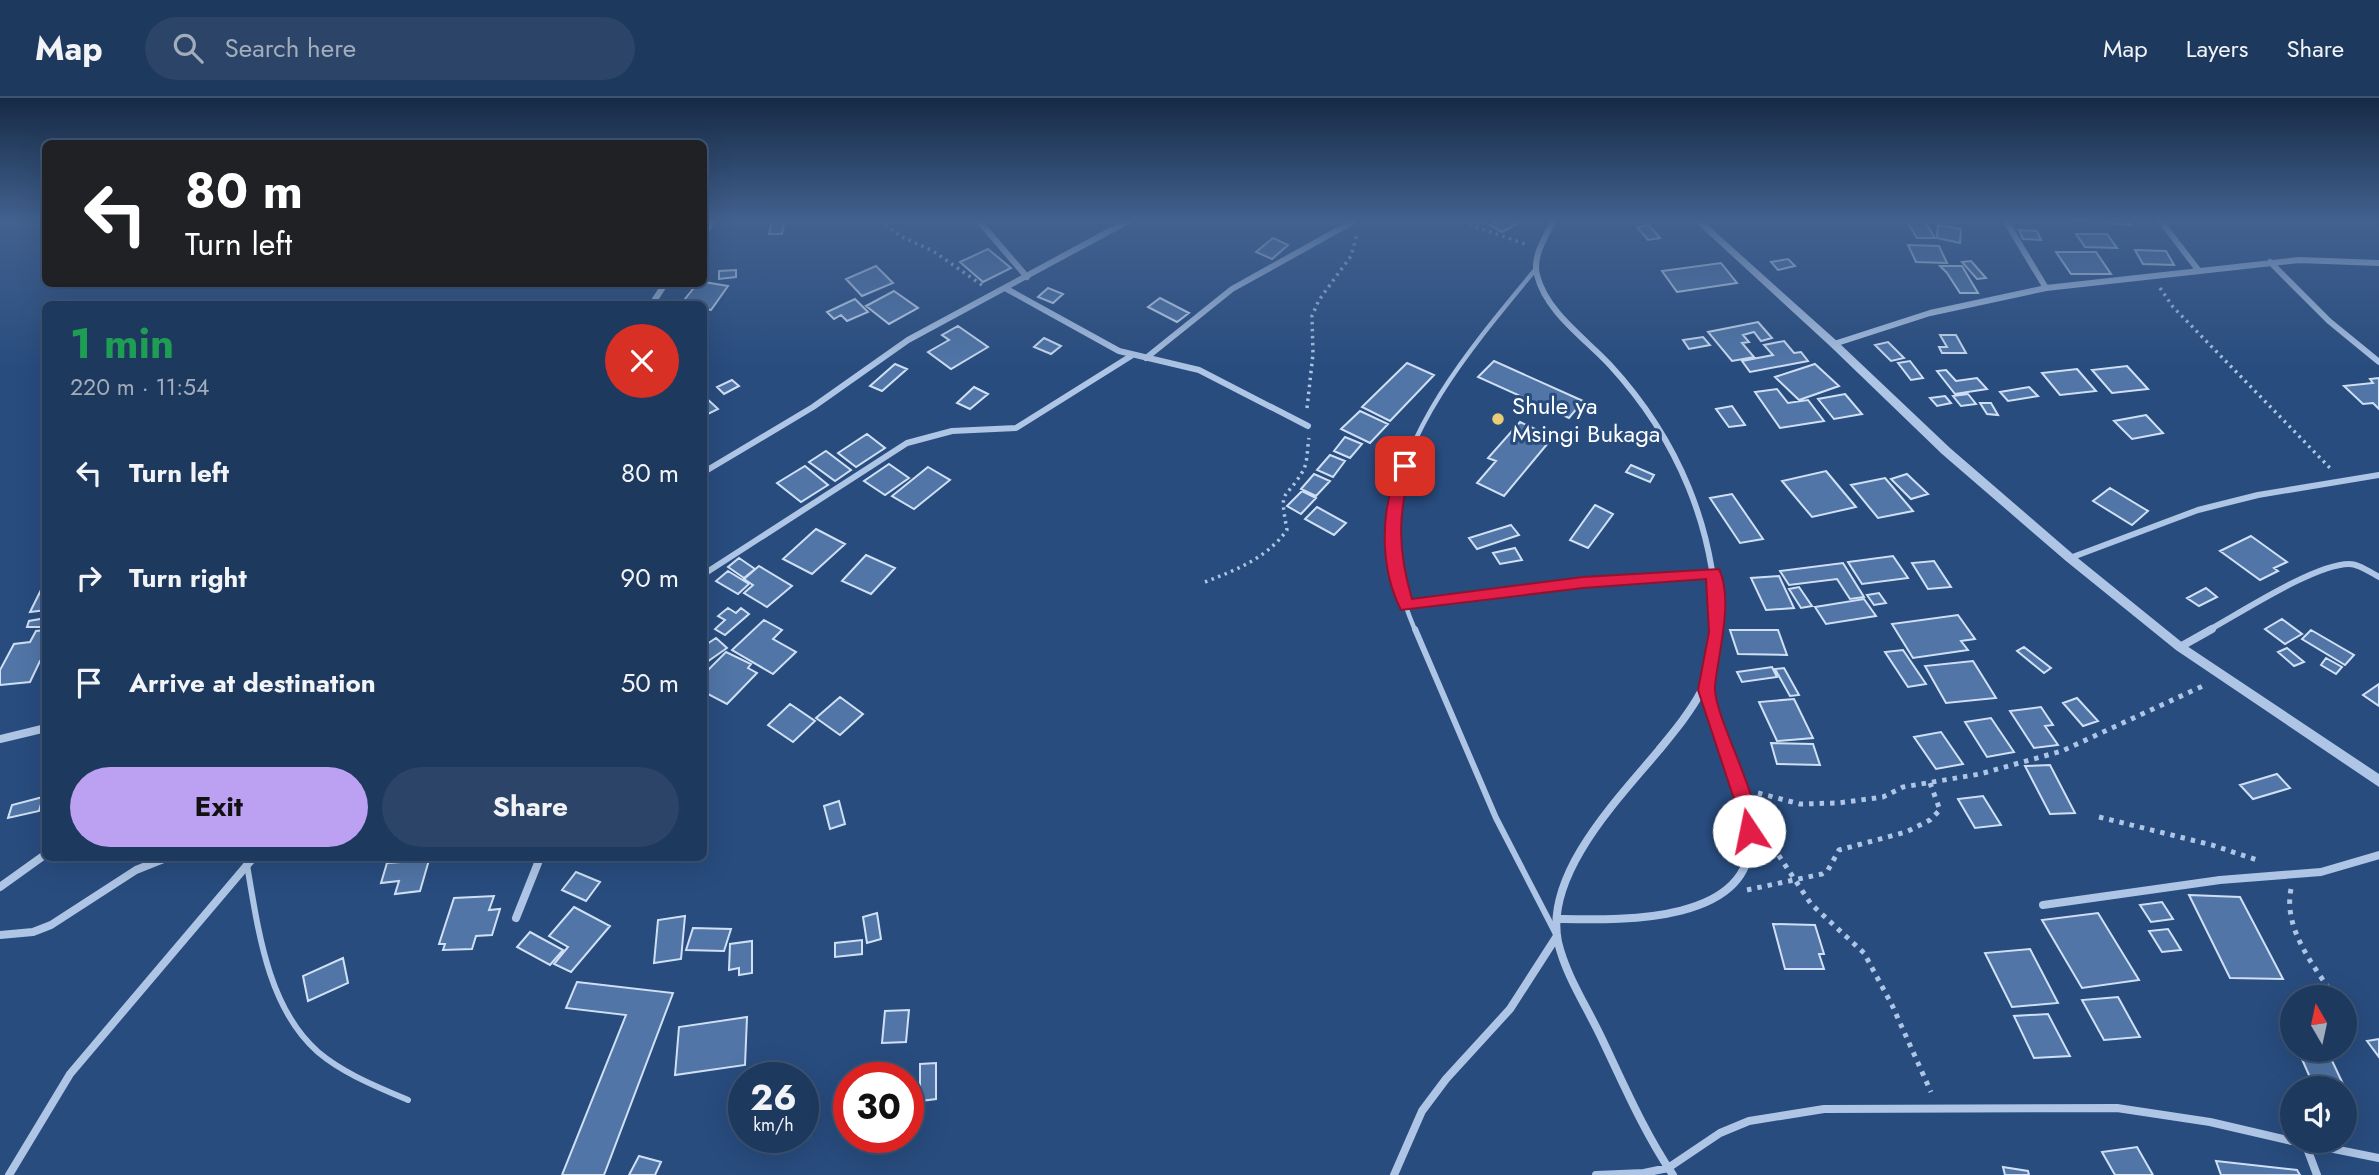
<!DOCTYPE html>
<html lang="en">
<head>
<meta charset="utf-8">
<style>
	body { margin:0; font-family:Jost,sans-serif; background:#2b4467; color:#f1f3f6; height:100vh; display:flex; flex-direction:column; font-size:26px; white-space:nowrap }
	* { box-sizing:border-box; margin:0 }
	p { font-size:23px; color:#a1acbc }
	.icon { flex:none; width:38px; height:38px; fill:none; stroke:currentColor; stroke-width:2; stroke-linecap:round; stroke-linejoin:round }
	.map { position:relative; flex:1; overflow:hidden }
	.side { position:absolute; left:42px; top:203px; width:665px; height:560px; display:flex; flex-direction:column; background:#1e395e; border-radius:10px; box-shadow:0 7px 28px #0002,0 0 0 2px #3c5373 }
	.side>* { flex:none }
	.guide { position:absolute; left:42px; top:42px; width:665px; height:147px; border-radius:10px; box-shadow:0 7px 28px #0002,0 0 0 2px #3c5373; background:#202124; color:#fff; overflow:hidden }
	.needle { width:46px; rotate:351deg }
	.fabs { position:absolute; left:2280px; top:887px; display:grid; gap:14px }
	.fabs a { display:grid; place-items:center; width:77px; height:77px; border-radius:50%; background:#1e395e; box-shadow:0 7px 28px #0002,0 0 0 2px #3c5373; font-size:35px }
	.speed { position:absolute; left:728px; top:964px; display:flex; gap:14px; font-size:35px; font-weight:700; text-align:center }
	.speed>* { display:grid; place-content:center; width:91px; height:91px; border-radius:50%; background:#1e395e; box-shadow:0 7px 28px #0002,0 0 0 2px #3c5373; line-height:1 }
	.speed small { font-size:18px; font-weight:400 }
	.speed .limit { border:10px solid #d22; background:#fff; color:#111 }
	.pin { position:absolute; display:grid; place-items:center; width:60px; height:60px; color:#fff; margin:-30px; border-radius:14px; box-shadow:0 4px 10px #0006 }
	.me { position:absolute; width:77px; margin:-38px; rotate:349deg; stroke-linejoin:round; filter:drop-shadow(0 0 5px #0008) }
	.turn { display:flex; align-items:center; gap:24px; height:147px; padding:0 28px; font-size:32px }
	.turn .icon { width:91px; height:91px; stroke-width:2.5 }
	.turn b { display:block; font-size:49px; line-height:60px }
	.round { display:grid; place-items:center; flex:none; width:74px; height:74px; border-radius:37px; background:#2b4467 }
	.headline { display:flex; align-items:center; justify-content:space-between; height:119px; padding:0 28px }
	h1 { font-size:42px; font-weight:700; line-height:52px; color:#1e9e55 }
	.primary-button { display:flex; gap:14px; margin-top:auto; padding:14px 28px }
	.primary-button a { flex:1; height:80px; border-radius:42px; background:#bca0f2; color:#111; font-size:28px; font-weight:700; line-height:80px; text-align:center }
	.primary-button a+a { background:#2b4467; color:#f1f3f6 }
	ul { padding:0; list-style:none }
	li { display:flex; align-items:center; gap:21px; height:105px; padding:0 28px }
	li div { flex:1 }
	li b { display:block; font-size:26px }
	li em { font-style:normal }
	header { display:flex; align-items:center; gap:42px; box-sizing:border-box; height:98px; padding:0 35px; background:#1e395e; border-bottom:2px solid #3c5373 }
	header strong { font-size:33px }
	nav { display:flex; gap:38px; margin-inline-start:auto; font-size:24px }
	.search { width:490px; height:63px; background:#2b4467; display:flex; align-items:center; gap:18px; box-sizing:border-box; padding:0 24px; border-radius:38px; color:#a1acbc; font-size:26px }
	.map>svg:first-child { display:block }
	.building { fill:#5075a6; stroke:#d0e0f4; stroke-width:2 }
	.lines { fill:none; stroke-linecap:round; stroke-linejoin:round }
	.path-far1 { stroke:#aec5e5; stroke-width:3.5; stroke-dasharray:2.5 4.5; stroke-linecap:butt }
	.path { stroke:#aec5e5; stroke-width:5; stroke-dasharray:4.5 6; stroke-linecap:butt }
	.service-far1 { stroke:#aec5e5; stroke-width:4.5 }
	.service { stroke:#aec5e5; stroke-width:6 }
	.minor-far1 { stroke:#aec5e5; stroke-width:6 }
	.minor { stroke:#aec5e5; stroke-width:8 }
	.tertiary { fill:#aec5e5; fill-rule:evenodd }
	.route { fill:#e11d48; stroke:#92132f; stroke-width:2 }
	.poi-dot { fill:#eccc74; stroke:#284c7e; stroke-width:2.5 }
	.labels { text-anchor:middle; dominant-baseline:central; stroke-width:6; stroke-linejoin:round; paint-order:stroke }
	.poi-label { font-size:24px; fill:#fff; stroke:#284c7e; text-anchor:start }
</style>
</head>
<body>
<header>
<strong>Map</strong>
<div class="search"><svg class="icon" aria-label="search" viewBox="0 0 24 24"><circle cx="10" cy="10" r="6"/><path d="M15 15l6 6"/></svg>Search here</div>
<nav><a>Map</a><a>Layers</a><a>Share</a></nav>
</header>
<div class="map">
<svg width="2379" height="1077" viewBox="0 0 2379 1077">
	<rect width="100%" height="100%" fill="#284c7e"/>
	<path class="building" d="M772,122h13l-3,14h-13z
		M1500,122h24l-22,12 -12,-7z
		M1906,122h18l11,18h-18z
		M2074,122h55l2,5z
		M1649,127l11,13 -12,2 -11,-13z
		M1938,127l23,4 -1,14 -23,-5z
		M2019,132l18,1 4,9 -18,-1z
		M2076,136h31l10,14 -32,-1z
		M1273,140l15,7 -16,14 -16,-7z
		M1908,147l31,1 8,17 -31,-1z
		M988,151l23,19 -28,14 -23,-20z
		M2135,152l31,1 8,14 -31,-1z
		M2056,154h40l15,22h-40z
		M1788,161l7,7 -17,4 -7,-8z
		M1971,163l15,17 -9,1 -15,-17z
		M1721,165l16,20 -60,9 -15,-21z
		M876,168l17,17 -31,13 -16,-17z
		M1940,168h22l16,27h-18l-13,-20z
		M736,172v7l-17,2v-8z
		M704,184l24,4 -17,24 -7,-1v-5h-23l16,-20z
		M1048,190l15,6 -10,9 -15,-6z
		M894,193l24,17 -29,16 -23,-18z
		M1160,200l29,15 -12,9 -29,-15z
		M855,201l13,13 -21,9 -6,-6 -7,4 -7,-7z
		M1758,224l14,16 -11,3 -7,-9 -11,3 6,7 -7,1 12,14 -22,4 -24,-29z
		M958,228l30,21 -37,22 -23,-17 21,-12 -7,-5z
		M1940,237h16l10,18h-24l-3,-6h8z
		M1703,239l7,8 -21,4 -6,-9z
		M1044,240l17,8 -10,8 -17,-7z
		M1784,243l10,12 7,-1 7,9 -58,11 -8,-11 31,-6 -9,-10z
		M1888,244l16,16 -13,3 -16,-16z
		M1494,263l89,40 -14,17 -91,-41z
		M1910,263l13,17 -12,2 -13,-17z
		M1407,265l27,12 -44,46 -28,-14z
		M895,266l12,5 -25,22 -12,-5z
		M1815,266l24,22 -40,14 -24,-23z
		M2127,268l21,23 -36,4 -20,-23z
		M2077,271l19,22 -36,4 -18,-22z
		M1946,272l10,11 21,-3 10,11 -32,5 -18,-23z
		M2379,280v31l-6,-6 -10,1 -19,-18 29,-3 -3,-4z
		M732,282l7,6 -15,8 -7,-7z
		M974,289l14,7 -18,15 -13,-6z
		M2029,289l9,9 -30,5 -8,-9z
		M1777,291l11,14 20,-3 16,21 -44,7 -25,-36z
		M1845,296l17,20 -28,5 -16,-20z
		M1968,296l8,10 -15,2 -8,-10z
		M704,298l14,13 -14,7z
		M1945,298l6,7 -14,3 -7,-8z
		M1980,305h11l7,12 -11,-1z
		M1732,308l13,19 -16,2 -13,-18z
		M1360,313l28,13 -18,19 -29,-14z
		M2146,317l17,18 -31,6 -18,-18z
		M1520,324l33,15 -49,59 -27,-13 19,-22 -8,-3z
		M867,336l18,14 -29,19 -18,-14z
		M1345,339l17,7 -12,14 -16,-7z
		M826,353l25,19 -16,11 -26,-19z
		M1330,357l15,6 -12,16 -16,-7z
		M889,366l20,14 -24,17 -21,-14z
		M1631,367l23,10 -4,7 -24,-10z
		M805,368l23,19 -27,17 -24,-19z
		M928,369l22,13 -36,29 -22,-13z
		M1826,373l30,36 -44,10 -30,-36z
		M1314,376l16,7 -14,15 -15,-7z
		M1907,376l21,20 -17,5 -20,-20z
		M1885,380l28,33 -35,7 -27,-33z
		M2110,390l38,23 -16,14 -39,-24z
		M1302,393l14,7 -15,16 -14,-8z
		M1732,396l31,45 -23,4 -30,-45z
		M1595,407l18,9 -25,34 -18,-8z
		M1317,409l29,16 -12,12 -29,-16z
		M1511,427l8,10 -42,14 -8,-11z
		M816,431l29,15 -33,30 -29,-15z
		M2251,438l36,26 -13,6 4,3 -18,9 -40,-29z
		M1515,450l7,12 -22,4 -7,-11z
		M866,457l29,13 -24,26 -29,-13z
		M1893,458l15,22 -46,6 -14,-22z
		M739,460l16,11 -11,9 -16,-11z
		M1934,463l17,26 -23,2 -16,-26z
		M1843,465l21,34 -14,2 -13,-20 -48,6 -9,-14z
		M759,468l33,20 -25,21 -23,-14 9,-8 -9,-6z
		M728,473l21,13 -11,10 -22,-13z
		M1779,478l15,32 -28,2 -15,-32z
		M1799,489l13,19 -11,2 -12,-19z
		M2206,490l11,9 -18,9 -12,-8z
		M46,491v21l-16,2 11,-22z
		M1879,495l7,10 -12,2 -7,-10z
		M1864,501l12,17 -50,8 -11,-17z
		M728,510l8,5 5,-5 8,6 -24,21 -10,-6 10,-9 -7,-4z
		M1958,517l17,24 -14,2 7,9 -55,8 -21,-34z
		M46,520v9h-19l2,-6z
		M2282,521l20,15 -17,10 -20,-15z
		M764,522l18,10 -9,9 23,13 -23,22 -41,-24z
		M46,532v31h-6l-10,21 -30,3v-15l14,-26 16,-2 6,-11z
		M1730,532h48l9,25 -49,-1z
		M2311,532l43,25 -9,10 -43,-26z
		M716,540l11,10 -23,16v-18z
		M2024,549l27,21 -7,5 -27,-22z
		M2287,550l17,14 -10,4 -16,-14z
		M1903,552l23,34 -18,3 -23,-35z
		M726,554l25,12 -3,4 9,5 -30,31 -23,-12 2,-10 -2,-8z
		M2326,560l16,9 -6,7 -15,-9z
		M1973,563l23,37 -50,5 -21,-37z
		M1772,569l5,10 -35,5 -5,-10z
		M1784,570l15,27 -9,1 -15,-27z
		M2379,586v22l-16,-11z
		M840,599l23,17 -23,21 -24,-17z
		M2077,600l21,23 -15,5 -20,-23z
		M1794,601l19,39 -36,3 -18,-39z
		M790,606l25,17 -22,21 -25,-17z
		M2041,609l12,18 -8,1 13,19 -24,3 -24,-37z
		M1991,620l23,34 -27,5 -22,-35z
		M1941,634l22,32 -27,5 -22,-32z
		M1771,645l42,1 7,21 -43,-1z
		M2050,667l25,48 -25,1 -25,-48z
		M2277,676l13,14 -37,11 -13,-14z
		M1983,698l18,29 -26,3 -17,-29z
		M43,699l-4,14 -31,7 4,-13z
		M839,703l6,23 -15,5 -6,-23z
		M429,762l-9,31 -25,3 4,-13 -18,2 6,-20z
		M576,774l24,10 -14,19 -24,-11z
		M2189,797l51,2 43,82 -53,-1z
		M494,798l-5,14 11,-1 -8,26 -16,1 -4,13 -29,1 2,-6h-6l15,-46z
		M2162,804l11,17 -22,3 -11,-17z
		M574,809l36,19 -39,46 -17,-8 14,-17 -19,-11z
		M877,815l4,26 -14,4 -4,-26z
		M2098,815l41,67 -57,8 -40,-68z
		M685,818l-4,43 -27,4 4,-43z
		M1773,826l42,1 9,29h-5l5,15h-39z
		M693,830l38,1 -7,22 -38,-1z
		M2168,831l13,21 -19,2 -13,-21z
		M530,834l33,18 -13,15 -33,-18z
		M862,842v14l-27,3v-14z
		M752,843v32l-13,2v-7l-10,2 1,-26z
		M2030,851l28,54 -46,4 -27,-54z
		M343,860l5,25 -40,18 -5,-25z
		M577,884l96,11 -69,182h-42l64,-160 -60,-7z
		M2118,899l22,40 -36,3 -22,-40z
		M909,912l-3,32 -24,1 3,-32z
		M2048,916l22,42 -36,2 -20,-42z
		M747,919l-2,48 -70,10 4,-48z
		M2379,941v18l-12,-16z
		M2298,952h29l16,34 -31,-2z
		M936,965v36l-16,2v-37z
		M2137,1049l16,28h-38l-13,-23z
		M639,1058l22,6 -6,13h-26z
		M2216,1063l81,9 3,5h-79z
		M2003,1069l25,4 1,4h-24z"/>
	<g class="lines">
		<path class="path-far1" d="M880,122l20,16 33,15 49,34
			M1080,122l13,1
			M1456,122l72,25
			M1867,122h5
			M2160,190l13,19 159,163
			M1307,310l6,-54 -1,-38 7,-16 32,-44 6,-21
			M1205,484c31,-12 62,-24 82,-52 -8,-44 -3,-27 16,-59 5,-9 4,-23 6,-33"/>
		<path class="path" d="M1758,695l42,11 38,-1 45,-6 20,-10 77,-13 82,-23 143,-66
			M2099,719l113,28 45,15
			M1767,740l44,66 53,49 28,52 39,87
			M2291,791c-8,39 22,76 43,107
			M1747,792l75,-16 6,-4 11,-20 67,-18 24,-12 10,-10 -10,-27"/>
		<path class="service-far1" d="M1406,508l177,-23 130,-10
			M1415,532c-14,-33 -26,-72 -23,-108 7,-92 86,-183 143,-252"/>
		<path class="service" d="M1415,531l81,189 61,118
			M247,767c11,63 20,142 71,187 26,22 60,35 90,48"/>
		<path class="minor-far1" d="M978,122l49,57
			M1554,122c-8,16 -22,36 -17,55 9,37 49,64 73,90 68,74 106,164 107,265
			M2005,122l41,68
			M2160,122l39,51
			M704,135l10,-13
			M2270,164l59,59 50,41
			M1005,190l114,63 80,19 109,56
			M652,206l13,-20
			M1834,246l96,-31 116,-25 253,-28 80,3
			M1146,260l86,-69 124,-69
			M704,374l109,-65 95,-67 222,-120
			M2070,460l128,-48 60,-15 121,-20
			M704,476l203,-131 45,-12 64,-3 115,-72
			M2209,532c31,-17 106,-66 140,-66 10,0 21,8 30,13"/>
		<path class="minor" d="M2180,549l32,-18
			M0,641l46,-11
			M0,789l46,-33
			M2043,807l177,-25 101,-8 58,-17
			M516,820l24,-60
			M1558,821c60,1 195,6 192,-82 -2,-51 -26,-100 -43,-148
			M0,837l33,-3 18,-7 85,-55 30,-12
			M2294,1043l85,17
			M2305,1045l12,32
			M9,1077l61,-101 183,-216
			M1394,1077l28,-64 24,-32 64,-70 47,-73
			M1596,1077l48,-2 24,-5 52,-35 29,-12 75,-12 293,-1 93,14 82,19
			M1673,1077c-29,-43 -49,-90 -71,-136 -15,-32 -36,-63 -44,-97 -14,-68 61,-144 101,-192 31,-38 58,-70 58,-121"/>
		<path class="tertiary" d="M1693,122h9l136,122 112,106 124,107 110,89 195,130v13l-203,-137 -110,-89 -124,-107 -112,-108z"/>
	</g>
	<linearGradient id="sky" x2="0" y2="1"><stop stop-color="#162a45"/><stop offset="0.45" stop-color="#42618f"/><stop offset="1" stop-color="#42618f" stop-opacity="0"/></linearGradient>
	<rect width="2379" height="272" fill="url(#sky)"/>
	<path class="route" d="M1405,363l7,5c-15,47 -14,86 0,133l171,-22 136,-8c15,31 -1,85 -4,117 -2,32 53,122 40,151l-6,2 -9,-8 -6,-32 -36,-109 11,-58 -3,-53 -123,9 -182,22c-19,-37 -21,-87 -8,-127 2,-9 3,-19 12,-22z"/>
	<circle class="poi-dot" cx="1498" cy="321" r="7"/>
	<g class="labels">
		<g class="poi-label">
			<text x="1512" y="307">Shule ya<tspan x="1512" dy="28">Msingi Bukaga</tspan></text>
		</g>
	</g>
</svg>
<div class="fabs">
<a><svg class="needle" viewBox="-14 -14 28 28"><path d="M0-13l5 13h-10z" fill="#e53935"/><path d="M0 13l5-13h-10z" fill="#a1acbc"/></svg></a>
<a><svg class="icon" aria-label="sound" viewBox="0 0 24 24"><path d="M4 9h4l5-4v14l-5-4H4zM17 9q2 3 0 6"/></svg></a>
</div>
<div class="speed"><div>26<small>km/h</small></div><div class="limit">30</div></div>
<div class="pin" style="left:1405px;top:368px;background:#d93025"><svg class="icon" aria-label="arrive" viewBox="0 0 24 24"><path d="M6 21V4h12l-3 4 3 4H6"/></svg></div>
<svg class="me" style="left:1749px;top:733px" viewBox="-20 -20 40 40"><circle r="19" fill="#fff"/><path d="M0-13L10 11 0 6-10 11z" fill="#e11d48"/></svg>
<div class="guide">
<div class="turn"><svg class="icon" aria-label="left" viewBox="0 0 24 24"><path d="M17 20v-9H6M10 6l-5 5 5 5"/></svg><div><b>80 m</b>Turn left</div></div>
</div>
<section class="side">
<div class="headline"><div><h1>1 min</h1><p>220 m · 11:54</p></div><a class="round" style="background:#d93025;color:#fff"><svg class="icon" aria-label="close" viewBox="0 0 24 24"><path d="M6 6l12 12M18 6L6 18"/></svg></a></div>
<ul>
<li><svg class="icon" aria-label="left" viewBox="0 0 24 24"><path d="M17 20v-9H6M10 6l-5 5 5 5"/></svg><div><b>Turn left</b></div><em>80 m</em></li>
<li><svg class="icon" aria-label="right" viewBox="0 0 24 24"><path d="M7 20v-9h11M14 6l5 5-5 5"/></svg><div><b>Turn right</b></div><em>90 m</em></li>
<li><svg class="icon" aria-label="arrive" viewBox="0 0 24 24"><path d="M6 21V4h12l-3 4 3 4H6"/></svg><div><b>Arrive at destination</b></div><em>50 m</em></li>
</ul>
<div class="primary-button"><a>Exit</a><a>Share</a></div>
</section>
</div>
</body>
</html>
